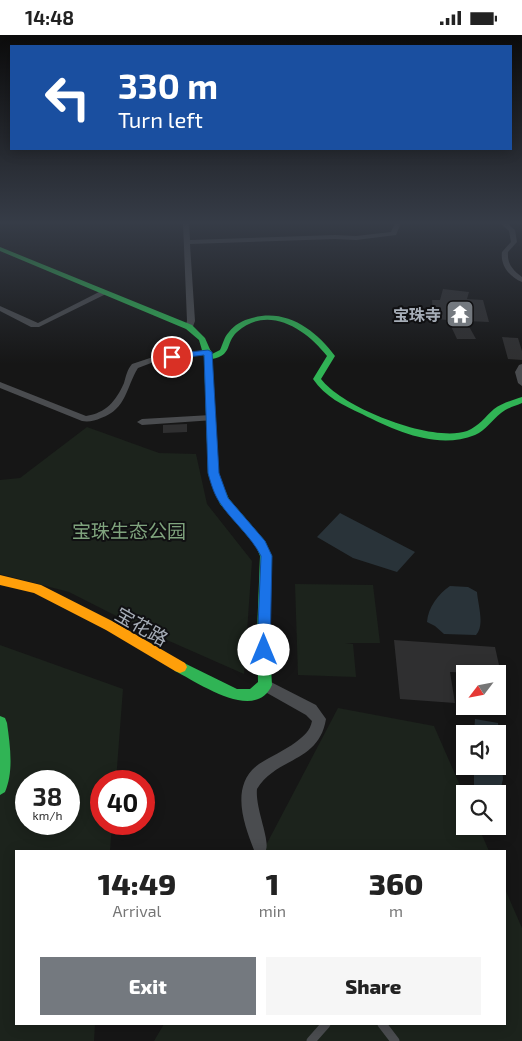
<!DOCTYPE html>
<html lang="en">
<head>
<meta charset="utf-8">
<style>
	body { margin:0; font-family:"Exo 2","Noto Sans SC",sans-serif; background:#f6f6f6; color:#222; height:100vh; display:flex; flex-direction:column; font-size:19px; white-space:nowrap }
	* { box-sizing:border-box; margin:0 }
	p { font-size:16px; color:#767676 }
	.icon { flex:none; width:28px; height:28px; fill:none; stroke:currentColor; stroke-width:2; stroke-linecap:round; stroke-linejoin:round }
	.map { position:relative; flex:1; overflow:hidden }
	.panel { position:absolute; left:15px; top:815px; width:491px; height:175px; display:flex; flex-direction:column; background:#fff; border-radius:0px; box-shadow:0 2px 12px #0003 }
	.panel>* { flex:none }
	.guide { position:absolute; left:10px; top:10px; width:502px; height:105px; border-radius:0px; box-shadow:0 2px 12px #0003; background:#1a4fa0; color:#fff; overflow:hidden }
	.needle { width:32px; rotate:238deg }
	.controls { position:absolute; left:456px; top:630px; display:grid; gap:10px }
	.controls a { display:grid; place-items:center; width:50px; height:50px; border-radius:0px; background:#fff; box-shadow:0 2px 12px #0003; font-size:25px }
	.speed { position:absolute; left:15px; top:735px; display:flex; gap:10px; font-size:25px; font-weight:700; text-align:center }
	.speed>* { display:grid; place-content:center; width:65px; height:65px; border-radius:50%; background:#fff; box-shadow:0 2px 12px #0003; line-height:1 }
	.speed small { font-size:12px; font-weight:400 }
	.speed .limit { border:8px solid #d22; background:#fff; color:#111 }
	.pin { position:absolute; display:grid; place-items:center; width:42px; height:42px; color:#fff; margin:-21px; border:2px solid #fff; border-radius:50%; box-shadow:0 1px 5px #0007 }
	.me { position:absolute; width:55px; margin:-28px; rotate:0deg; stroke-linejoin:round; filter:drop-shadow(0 0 4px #0008) }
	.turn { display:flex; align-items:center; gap:18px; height:105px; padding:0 25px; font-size:22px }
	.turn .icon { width:65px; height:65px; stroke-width:2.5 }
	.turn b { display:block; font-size:35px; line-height:42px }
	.eta { display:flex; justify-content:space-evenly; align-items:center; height:85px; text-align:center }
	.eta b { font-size:30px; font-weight:800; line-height:35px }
	.action { display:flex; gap:10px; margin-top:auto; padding:10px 25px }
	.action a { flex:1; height:58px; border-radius:0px; background:#74797f; color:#fff; font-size:20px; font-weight:800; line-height:58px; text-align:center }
	.action a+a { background:#f6f6f6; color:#222 }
	.status { display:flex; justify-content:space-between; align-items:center; height:35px; padding:0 25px; background:#fff; direction:ltr }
	.status svg { height:14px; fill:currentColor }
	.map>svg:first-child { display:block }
	.green { fill:#1c231c; fill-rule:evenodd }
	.water { fill:#293339 }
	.building { fill:#2f2f30 }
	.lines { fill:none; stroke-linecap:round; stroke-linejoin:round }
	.lane { stroke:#4a4c4f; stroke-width:9 }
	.street { fill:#4a4c4f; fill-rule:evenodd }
	.fast { fill:#30b455; fill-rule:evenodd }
	.slow { fill:#ff9f0a; fill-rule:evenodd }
	.route { fill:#1a73e8; stroke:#114b97 }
	.labels { text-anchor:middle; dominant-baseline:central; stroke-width:4; stroke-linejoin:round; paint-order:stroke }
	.far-poi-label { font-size:16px; font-weight:bold; fill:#a7aeb8; stroke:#101012; text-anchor:end }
	.park-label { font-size:19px; fill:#7fa37d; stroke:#101012 }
	.street-label { font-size:19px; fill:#a7aeb8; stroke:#101012 }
</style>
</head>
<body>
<div class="status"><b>14:48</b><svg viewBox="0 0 49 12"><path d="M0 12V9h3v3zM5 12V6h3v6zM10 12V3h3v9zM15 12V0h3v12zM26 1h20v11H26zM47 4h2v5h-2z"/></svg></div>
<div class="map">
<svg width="522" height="1006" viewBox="0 0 522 1006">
	<rect width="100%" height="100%" fill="#161616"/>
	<path class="green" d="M87,392l72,26 37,1 11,50 45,57 -8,113 -102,-45 -73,-37 -69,-18v-94l20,-2z
		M295,549l78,1 7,58h-35l8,1 3,33 -58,-2z
		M0,610l123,44 -7,92h-15v43h11l-2,27h-94v173h79l-1,17h-94zM26,746h43v43h-43z
		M338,673l96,18 31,71v29h13l11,25h-226z
		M505,854l17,39v113h-368l10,-17h341z"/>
	<path class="water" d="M340,478l75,39 -18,20 -44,-14 -36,-21z
		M450,551l18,1 9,5c1,13 8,33 -1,43l-32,-1 -9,-8 -8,-4c1,-14 11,-28 23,-36z
		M475,684l23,4 5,56 -3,12 -5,3h-21v-28h24v-32h-24z"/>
	<path class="building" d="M443,254l26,3 -2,7 16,1 6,22 -23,-1 10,18h-19l-9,-19 -15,-1 -1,-19h8z
		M502,302l16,1 4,13v9l-14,-1z
		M187,389v8l-24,1v-8z
		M394,605l101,7 6,27 -51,-2 5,31 -55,-4z"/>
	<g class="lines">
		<path class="lane" d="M382,989l13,17
			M311,1006l15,-17"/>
		<path class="street" d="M183,188h6l1,17 145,-5 21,1 35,-4 4,-9h6l-5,12 -40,5 -21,-1 -145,5 5,77 -3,8h-3l-4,-2 2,-6z
			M500,188h7l8,7 2,12 -9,10c-1,12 5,18 14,25v5c-12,-5 -22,-16 -20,-30l9,-10 -2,-11z
			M101,256l7,2 -69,34h-8l-31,-16v-5l38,17z
			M208,315h3v4l-52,6 -21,8c-12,19 -11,41 -37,50 -6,3 -13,4 -19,3l-82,-33v-6l86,34c20,-3 30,-15 38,-33 2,-7 3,-13 8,-19l27,-9z
			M522,329v22l-4,-3 -3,-11 4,-7z
			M211,380l5,3 -2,2 -72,5 -5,-3 5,-3z
			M265,644l51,26 10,14c-7,44 -50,38 -69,70 -2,19 13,50 9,61l-4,1 -8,-1c-11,-28 -24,-65 5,-86 12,-8 25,-13 37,-22 8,-6 14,-11 16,-21l-6,-6 -46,-26 -2,-4 2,-4z"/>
		<path class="fast" d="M0,212l192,78 13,13 7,16 8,-4c3,-6 4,-13 9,-18 5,-7 14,-12 23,-14 34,-10 64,12 83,38l-14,23c22,29 111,64 146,52 12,-5 18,-14 27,-22 8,-6 19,-9 28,-12v6c-7,3 -15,5 -21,10 -9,7 -15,17 -26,22 -38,15 -79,-4 -113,-21 -19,-9 -37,-17 -49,-35l14,-23c-21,-27 -59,-52 -90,-24 -12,11 -4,23 -25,27l6,115 11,25 36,42 7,15 -3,77 3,52c-17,38 -73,-2 -97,-14l-2,-4 2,-4 5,-2 57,28h13l8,-7 -1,-49 3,-77 -4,-10 -36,-42 -12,-30 -4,-117 -5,-17 -13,-11 -186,-78z
			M0,681l5,2 2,5c3,22 7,48 -2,69l-5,3z"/>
		<path class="slow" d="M0,540l41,10 73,37 71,41 2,4 -2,4 -5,2 -5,-2 -69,-41 -72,-37 -34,-8z"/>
	</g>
	<linearGradient id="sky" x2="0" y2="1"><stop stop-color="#0c0c0c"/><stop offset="0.57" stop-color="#363c47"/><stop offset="1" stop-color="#363c47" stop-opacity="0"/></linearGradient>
	<rect width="522" height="329" fill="url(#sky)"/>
	<path class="route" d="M208,315l4,2 7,121 9,25 37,43 7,15 -2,94 -2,4 -4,2 -5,-2 -2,-4 4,-94c-10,-20 -29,-35 -41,-53 -6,-9 -9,-19 -12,-30l-4,-118 -32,4 -4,-2 4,-3z"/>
	<defs>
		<symbol id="temple-square" viewBox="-11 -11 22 22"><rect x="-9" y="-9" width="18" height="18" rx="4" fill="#74797f" stroke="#101012"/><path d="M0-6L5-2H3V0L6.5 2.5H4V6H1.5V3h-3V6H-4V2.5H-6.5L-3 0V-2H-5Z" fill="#fff"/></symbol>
	</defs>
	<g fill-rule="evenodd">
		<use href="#temple-square" x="444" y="263" width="32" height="32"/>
	</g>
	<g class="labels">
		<g class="far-poi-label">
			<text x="441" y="279">宝珠寺</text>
		</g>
		<g class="park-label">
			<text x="129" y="495">宝珠生态公园</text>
		</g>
		<g class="street-label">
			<text transform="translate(142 591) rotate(30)">宝花路</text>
		</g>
	</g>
</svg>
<div class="controls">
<a><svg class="needle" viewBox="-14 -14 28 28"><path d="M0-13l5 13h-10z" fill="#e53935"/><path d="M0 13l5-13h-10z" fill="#767676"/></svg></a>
<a><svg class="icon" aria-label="sound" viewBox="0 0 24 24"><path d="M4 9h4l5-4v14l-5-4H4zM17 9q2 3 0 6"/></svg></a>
<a><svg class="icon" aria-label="search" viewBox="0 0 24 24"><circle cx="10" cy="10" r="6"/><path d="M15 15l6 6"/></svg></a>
</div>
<div class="speed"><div>38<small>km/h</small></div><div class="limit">40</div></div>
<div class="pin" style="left:172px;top:322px;background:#d93025"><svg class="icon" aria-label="arrive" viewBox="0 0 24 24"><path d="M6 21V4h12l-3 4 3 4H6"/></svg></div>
<svg class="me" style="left:264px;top:615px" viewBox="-20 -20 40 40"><circle r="19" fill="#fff"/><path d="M0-13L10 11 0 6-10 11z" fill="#1a73e8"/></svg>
<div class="guide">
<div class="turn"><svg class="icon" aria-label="left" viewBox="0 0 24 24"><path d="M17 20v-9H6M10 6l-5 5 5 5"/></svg><div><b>330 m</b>Turn left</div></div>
</div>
<section class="panel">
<div class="eta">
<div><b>14:49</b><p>Arrival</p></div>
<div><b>1</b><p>min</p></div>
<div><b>360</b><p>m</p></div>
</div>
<div class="action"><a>Exit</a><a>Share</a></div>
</section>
</div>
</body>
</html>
